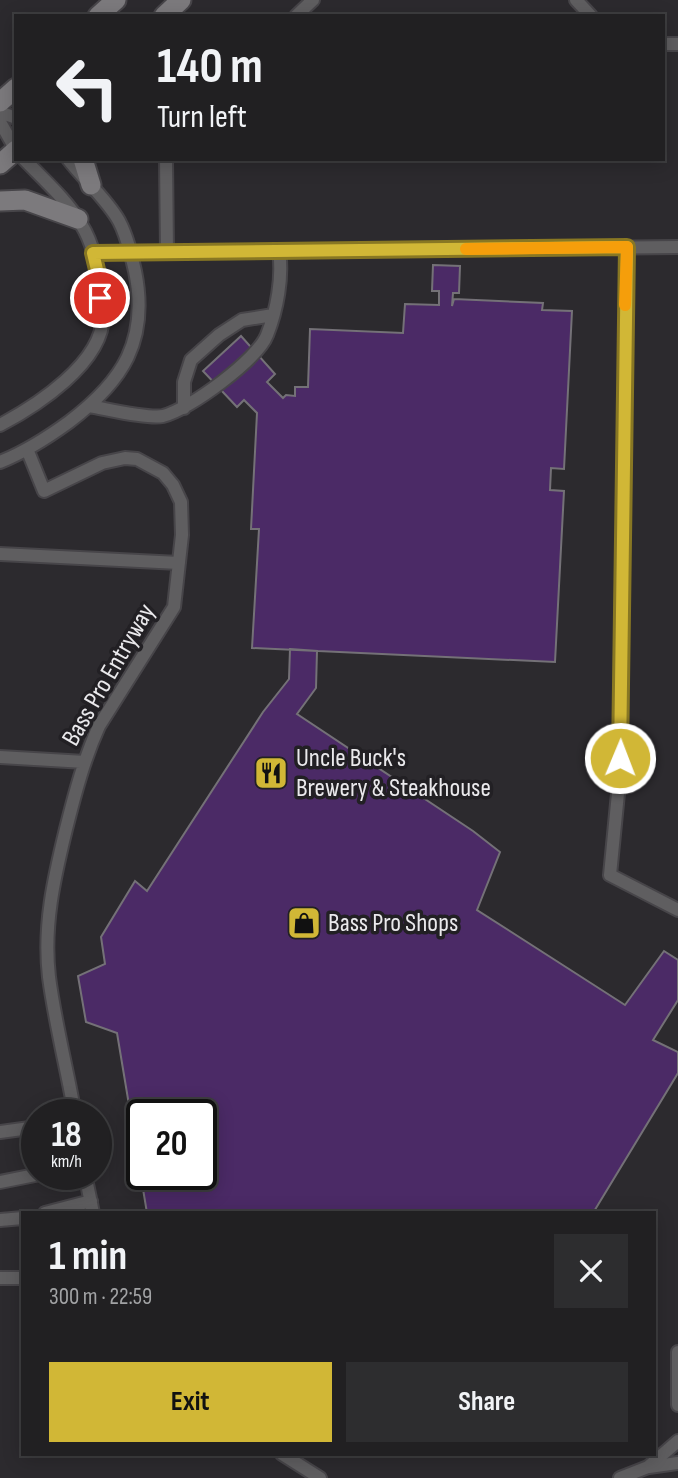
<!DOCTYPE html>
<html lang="en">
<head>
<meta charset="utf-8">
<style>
	body { margin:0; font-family:"Sofia Sans Condensed",sans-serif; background:#2d2d2f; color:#f1f3f6; height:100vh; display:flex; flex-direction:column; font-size:26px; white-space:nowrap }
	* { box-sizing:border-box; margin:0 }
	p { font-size:23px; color:#a2a3a5 }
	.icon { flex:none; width:38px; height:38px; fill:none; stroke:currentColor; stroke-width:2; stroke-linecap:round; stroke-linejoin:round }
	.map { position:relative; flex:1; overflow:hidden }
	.drawer { position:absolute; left:21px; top:1211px; width:635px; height:245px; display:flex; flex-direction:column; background:#212022; border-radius:0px; box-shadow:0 4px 18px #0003,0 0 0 2px #3e3e40 }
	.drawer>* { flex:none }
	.top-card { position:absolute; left:14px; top:14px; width:651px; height:147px; border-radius:0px; box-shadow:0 4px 18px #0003,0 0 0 2px #3e3e40; background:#212022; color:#f1f3f6; overflow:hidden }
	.speed { position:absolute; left:21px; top:1099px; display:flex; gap:14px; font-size:35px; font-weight:700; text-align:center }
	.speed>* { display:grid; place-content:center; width:91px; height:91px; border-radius:50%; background:#212022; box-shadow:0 4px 18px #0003,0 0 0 2px #3e3e40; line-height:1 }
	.speed small { font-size:18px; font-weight:400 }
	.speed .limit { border:4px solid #111; border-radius:10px; background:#fff; color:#111 }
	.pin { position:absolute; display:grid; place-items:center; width:60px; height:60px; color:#fff; margin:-30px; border:4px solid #fff; border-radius:50%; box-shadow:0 2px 7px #0007 }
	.me { position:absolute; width:77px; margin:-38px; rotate:1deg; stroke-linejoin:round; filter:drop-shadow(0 0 5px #0008) }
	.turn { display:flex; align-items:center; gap:24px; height:147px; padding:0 28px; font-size:32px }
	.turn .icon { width:91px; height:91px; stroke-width:2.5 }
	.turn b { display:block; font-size:49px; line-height:60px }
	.round { display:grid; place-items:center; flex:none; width:74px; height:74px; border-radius:0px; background:#2d2d2f }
	.overview { display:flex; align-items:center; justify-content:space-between; height:119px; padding:0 28px }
	h1 { font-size:42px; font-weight:700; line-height:52px }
	.action { display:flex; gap:14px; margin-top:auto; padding:14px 28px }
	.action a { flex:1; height:80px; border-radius:0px; background:#d1b736; color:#111; font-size:28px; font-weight:700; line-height:80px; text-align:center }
	.action a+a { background:#2d2d2f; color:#f1f3f6 }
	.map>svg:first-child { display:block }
	.building { fill:#4b2a66; stroke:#747177; stroke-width:2; fill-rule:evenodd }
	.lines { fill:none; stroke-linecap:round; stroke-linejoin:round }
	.service-casing { stroke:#474549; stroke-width:16 }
	.secondary-casing { stroke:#474549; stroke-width:23 }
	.service { stroke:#5f5e60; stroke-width:12 }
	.secondary { stroke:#7c7a7d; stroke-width:19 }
	.route-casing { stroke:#887723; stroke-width:18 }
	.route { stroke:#d1b736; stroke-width:12 }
	.slow { stroke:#f59e0b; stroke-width:12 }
	.labels { text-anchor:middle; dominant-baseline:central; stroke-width:7; stroke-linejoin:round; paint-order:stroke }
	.street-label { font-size:26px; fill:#eae9ec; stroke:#222024 }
	.poi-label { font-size:26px; fill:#eae9ec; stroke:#222024; text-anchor:start }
</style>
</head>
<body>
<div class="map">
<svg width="678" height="1478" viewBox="0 0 678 1478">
	<rect width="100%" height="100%" fill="#2c2a2e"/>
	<path class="building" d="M433,265l27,1 -1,27h-6l-1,13 2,-7 89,4 -1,7 30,1 -8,158 -13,-1 -1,22 14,1 -9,171 -303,-14 7,-119h-8l6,-116 -13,-13 -7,7 -34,-36 38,-35 34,38 -8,8 16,16 3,-3 9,1v-9h13l2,-58 93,4 2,-29 34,1v-14h-7z
		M290,649l27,2 -1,37 -19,26 176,117 27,21 -23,58 148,95 39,-54 14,9v40l-25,40 25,12v21l-85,140h-446l-30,-180 -31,-11 -8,-46 27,-12 -4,-27 34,-56 12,10 116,-179 26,-33zM142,1115h59v59h-59z"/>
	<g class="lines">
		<defs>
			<path id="service" d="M576,0l15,16
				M296,16l17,-16
				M663,44h15
				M0,112l16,6
				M0,122l16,28
				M166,159l1,93
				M627,248l-8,535 -9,92 68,35
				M93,253l585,-6
				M89,406c18,3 59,13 74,10 26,-6 95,-57 104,-81 10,-25 16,-58 12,-84
				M184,408v-26l7,-22 28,-25 23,-15 31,-5
				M0,425c36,-19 103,-62 103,-109 0,-8 -3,-17 -3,-26 -2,-23 -7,-47 -19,-66 -13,-23 -39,-46 -57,-65
				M27,449l17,42 58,-28 23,-5 12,1 26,14 10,12 8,17 1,33 -8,72 -75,119c-15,33 -24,67 -33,103 -12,49 -23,97 -17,148 6,46 18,92 26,138
				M0,462c25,-10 47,-24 69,-40 54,-41 80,-81 66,-151 -4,-17 -8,-35 -16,-50 -13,-23 -35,-41 -51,-62
				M0,554l179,9
				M0,757l85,5
				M0,1132l37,-5
				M85,1174l8,39
				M0,1182l40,-8
				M45,1213l46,-12
				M0,1220l23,-2
				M0,1278h23
				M678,1352v53
				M282,1454l38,24
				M649,1467l29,-4
				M620,1478l28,-11 30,-26"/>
			<path id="secondary" d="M98,16l18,-16
				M164,16l17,-16
				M0,102l16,-14
				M83,159l8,26
				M0,164l16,-14
				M0,201l25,-1 53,19"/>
		</defs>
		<use href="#service" class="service-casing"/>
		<use href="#secondary" class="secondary-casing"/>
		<use href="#service" class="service"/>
		<use href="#secondary" class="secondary"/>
	</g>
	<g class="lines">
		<defs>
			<path id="route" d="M100,298l-1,-20 -6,-25 534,-6 -7,511"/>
		</defs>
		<use href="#route" class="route-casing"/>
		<use href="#route" class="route"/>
		<path class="slow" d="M466,249l161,-2 -2,58"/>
	</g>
	<defs>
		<symbol id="restaurant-square" viewBox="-11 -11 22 22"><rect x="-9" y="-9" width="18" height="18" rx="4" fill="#d1b736" stroke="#222024"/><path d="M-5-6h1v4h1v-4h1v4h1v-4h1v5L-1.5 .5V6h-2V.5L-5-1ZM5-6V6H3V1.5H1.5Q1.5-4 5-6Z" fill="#111"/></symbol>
		<symbol id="shop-square" viewBox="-11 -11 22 22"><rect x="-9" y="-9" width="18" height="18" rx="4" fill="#d1b736" stroke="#222024"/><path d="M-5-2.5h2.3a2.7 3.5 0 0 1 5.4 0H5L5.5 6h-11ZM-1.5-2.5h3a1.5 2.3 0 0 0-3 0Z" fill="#111"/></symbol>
	</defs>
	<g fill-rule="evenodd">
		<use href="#restaurant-square" x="252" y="754" width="38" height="38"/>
		<use href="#shop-square" x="285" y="904" width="38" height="38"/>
	</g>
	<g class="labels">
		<g class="street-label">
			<text transform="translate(109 675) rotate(-60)">Bass Pro Entryway</text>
		</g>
		<g class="poi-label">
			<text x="296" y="758">Uncle Buck's<tspan x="296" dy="30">Brewery &amp; Steakhouse</tspan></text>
			<text x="328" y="923">Bass Pro Shops</text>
		</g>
	</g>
</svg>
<div class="speed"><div>18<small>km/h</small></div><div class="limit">20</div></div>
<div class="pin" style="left:100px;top:298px;background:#d93025"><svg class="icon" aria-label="arrive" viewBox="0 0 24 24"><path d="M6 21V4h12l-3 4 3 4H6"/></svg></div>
<svg class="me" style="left:620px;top:758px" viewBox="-20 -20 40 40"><circle r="17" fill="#d1b736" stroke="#fff" stroke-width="3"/><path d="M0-11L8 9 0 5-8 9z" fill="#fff"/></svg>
<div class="top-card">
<div class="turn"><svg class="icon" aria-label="left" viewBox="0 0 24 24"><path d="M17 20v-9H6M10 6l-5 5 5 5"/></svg><div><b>140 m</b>Turn left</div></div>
</div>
<section class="drawer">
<div class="overview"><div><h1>1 min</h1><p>300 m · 22:59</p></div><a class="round"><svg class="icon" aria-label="close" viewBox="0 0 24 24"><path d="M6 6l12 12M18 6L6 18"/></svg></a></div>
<div class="action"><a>Exit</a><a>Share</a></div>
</section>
</div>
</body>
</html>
